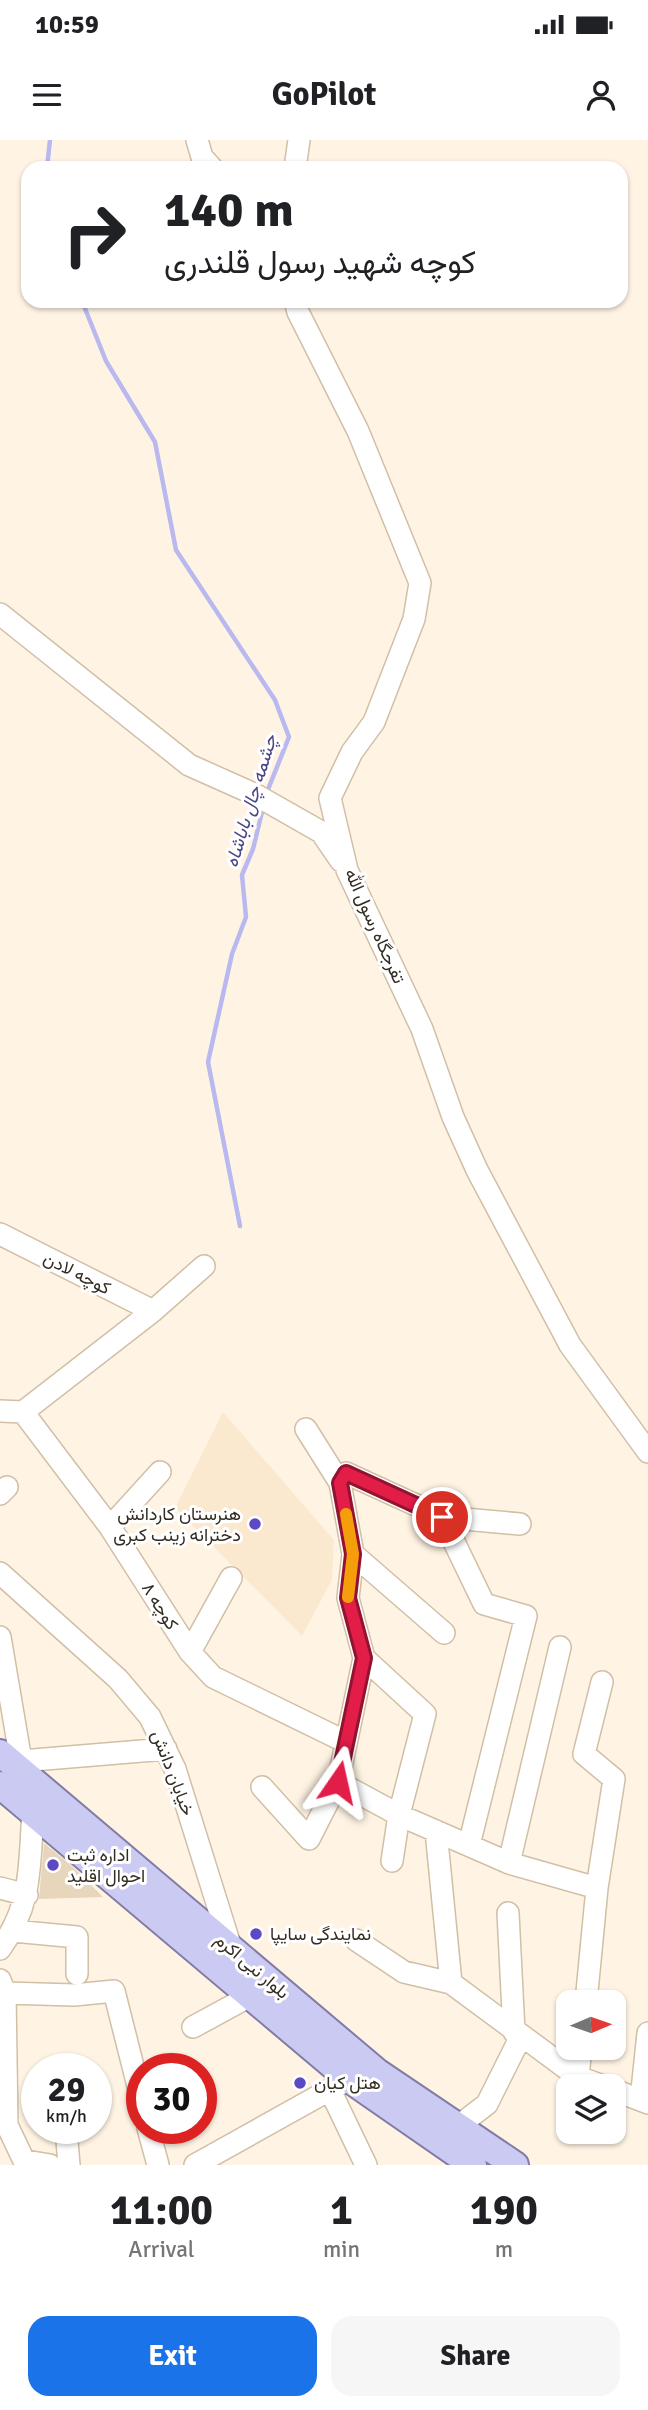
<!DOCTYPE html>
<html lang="en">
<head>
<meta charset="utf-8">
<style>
	body { margin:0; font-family:Signika,Vazirmatn,sans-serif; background:#f6f6f6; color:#202124; height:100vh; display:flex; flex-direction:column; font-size:26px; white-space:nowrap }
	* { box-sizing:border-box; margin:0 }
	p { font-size:23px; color:#757577 }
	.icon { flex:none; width:38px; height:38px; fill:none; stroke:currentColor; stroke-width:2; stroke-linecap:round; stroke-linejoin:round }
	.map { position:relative; height:2025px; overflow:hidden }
	.sheet { display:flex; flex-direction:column; background:#fff; flex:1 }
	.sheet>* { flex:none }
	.top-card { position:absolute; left:21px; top:21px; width:607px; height:147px; border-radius:21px; box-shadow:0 2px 5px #0004; background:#fff; color:#202124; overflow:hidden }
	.needle { width:46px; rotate:88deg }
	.fabs { position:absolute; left:556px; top:1850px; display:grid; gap:14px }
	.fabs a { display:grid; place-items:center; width:70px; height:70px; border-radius:14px; background:#fff; box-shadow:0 2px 5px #0004; font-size:35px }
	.speed { position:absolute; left:21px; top:1913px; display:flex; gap:14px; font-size:35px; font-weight:700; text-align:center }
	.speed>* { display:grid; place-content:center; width:91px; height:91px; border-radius:50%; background:#fff; box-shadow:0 2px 5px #0004; line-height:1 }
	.speed small { font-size:18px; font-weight:400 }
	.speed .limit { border:10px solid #d22; background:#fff; color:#111 }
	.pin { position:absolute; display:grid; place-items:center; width:60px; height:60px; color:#fff; margin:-30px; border:4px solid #fff; border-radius:50%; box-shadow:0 2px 7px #0007 }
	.me { position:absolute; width:77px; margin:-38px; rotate:11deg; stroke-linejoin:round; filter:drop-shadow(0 0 5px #0008) }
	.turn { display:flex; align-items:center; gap:24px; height:147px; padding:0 28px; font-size:32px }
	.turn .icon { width:91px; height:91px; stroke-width:2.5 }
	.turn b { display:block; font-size:49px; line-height:60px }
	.eta { display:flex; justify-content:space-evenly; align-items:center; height:119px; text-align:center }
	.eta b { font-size:42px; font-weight:800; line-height:49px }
	.cta { display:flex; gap:14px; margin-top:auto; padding:14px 28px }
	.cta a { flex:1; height:80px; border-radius:21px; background:#1a73e8; color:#fff; font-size:28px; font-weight:800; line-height:80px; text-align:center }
	.cta a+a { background:#f6f6f6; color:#202124 }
	.status { display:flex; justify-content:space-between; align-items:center; height:49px; padding:0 35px; background:#fff; direction:ltr }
	.status svg { height:19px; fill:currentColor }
	header { display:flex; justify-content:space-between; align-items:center; height:91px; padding:0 28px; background:#fff; font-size:32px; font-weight:800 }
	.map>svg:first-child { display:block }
	.built { fill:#fbe9cf }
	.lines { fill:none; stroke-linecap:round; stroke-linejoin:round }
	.stream { stroke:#b9b9f0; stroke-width:4.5 }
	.building { fill:#e7d5bc }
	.minor-casing { stroke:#d1bfa6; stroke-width:24 }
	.major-casing { stroke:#807ca4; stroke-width:30 }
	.minor { stroke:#fff; stroke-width:21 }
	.major { stroke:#cbcaf2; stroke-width:26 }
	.route-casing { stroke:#92132f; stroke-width:18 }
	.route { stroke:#e11d48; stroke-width:12 }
	.slow { stroke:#f59e0b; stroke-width:12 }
	.poi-dot { fill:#5c4ac2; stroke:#fff; stroke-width:2.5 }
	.labels { text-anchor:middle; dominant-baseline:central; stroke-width:6; stroke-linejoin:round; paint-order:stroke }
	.street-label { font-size:18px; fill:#332c22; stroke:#fff }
	.poi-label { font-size:18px; fill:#332c22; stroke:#fff; text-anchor:start }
	.water-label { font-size:19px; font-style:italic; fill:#4a4587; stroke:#fff }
</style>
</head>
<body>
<div class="status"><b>10:59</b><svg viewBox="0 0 49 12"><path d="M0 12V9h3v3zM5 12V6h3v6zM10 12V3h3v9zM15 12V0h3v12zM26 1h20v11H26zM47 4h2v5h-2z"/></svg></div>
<header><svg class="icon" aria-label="menu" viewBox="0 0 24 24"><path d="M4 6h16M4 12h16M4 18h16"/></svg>GoPilot<svg class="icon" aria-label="person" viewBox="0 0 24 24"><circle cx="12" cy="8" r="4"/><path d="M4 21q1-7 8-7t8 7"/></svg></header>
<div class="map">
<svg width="648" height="2025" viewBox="0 0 648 2025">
	<rect width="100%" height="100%" fill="#fff4e4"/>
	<path class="built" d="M223,1272l111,128 -2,40 -30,56 -127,-128z"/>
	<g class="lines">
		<path class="stream" d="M47,28l3,-28
			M82,161l24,60 49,81 21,108 99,150 14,37 -22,55
			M240,1086l-32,-164 24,-108 14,-37 -4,-42 11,-26 10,-41"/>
	</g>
	<path class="building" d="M44,1703l28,23 31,31 -64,2z"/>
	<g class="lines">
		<defs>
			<path id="minor" d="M197,0l5,17 10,11
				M295,28l4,-28
				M295,161l3,11 60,119 62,152 -6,36 -40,103 -22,30 -22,46 17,72 75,159 31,88 24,53 93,175 78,107
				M0,474l189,151 65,29 67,38 20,29
				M0,1094l153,77
				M0,1271l23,1 130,-101 51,-45
				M23,1272l87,115 80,125 23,25 133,65
				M306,1289l34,54
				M0,1354l7,-7
				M442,1377l42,87 42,12 -57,229
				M520,1384l-78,-7 -96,-44 -6,10 13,71 -5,44 16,60 -26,124 61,33 110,48 88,25
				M110,1387l50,-55
				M353,1414l91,79
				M0,1433l118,106 32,38 25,52 56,179
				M0,1497l21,124 -1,9
				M190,1512l41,-74
				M364,1518l61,56 -26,101 -7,46
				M21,1621l145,-12
				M262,1647l47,52 29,-57
				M436,1691l15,152 127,94 25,9
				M509,1723l51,-216
				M0,1748l27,7
				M508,1773l6,119
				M13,1791l64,6v37
				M356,1800l48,32 47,11
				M0,1809c33,-45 29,-84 33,-137
				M0,1840l5,13 2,132 19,40
				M5,1853l69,2 40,-4 28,111
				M586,1862l11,-114 17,-109 -30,-25 18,-72
				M193,1887l57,-31
				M578,1937l3,-29
				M330,1950l36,75
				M614,1950l34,13
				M641,1960l7,-67
				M457,1987l30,-23 34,-68
				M66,1988l3,37
				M148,1988l10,37
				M26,2021l24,4
				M195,2025l154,-86"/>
			<path id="major" d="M0,1613l377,319 138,93
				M0,1645l349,294 124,86"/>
		</defs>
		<use href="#minor" class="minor-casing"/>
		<use href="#major" class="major-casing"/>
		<use href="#minor" class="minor"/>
		<use href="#major" class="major"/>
	</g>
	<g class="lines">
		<defs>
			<path id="route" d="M338,1642l26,-124 -16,-60 5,-44 -13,-71 6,-10 96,44"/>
		</defs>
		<use href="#route" class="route-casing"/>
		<use href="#route" class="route"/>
		<path class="slow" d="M346,1374l7,40 -5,43"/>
	</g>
	<g class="poi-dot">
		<circle cx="255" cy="1384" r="7"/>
		<circle cx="53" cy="1725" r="7"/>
		<circle cx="256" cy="1794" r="7"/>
		<circle cx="300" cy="1943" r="7"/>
	</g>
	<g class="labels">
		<g class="street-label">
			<text transform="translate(375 786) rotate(66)">تفرجگاه رسول الله</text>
			<text transform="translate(77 1133) rotate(27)">کوچه لادن</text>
			<text transform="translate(160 1466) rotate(58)">کوچه ۸</text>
			<text transform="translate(173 1633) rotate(69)">خیابان دانش</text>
			<text transform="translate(252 1826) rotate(40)">بلوار نبی اکرم</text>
		</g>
		<g class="poi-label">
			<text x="241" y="1374" text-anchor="end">هنرستان کاردانش<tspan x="241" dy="21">دخترانه زینب کبری</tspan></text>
			<text x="67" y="1715">اداره ثبت<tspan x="67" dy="21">احوال اقلید</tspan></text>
			<text x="270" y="1794">نمایندگی سایپا</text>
			<text x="314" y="1943">هتل کیان</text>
		</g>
		<g class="water-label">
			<text transform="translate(251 661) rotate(-73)">چشمه چال باباشاه</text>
		</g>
	</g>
</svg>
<div class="fabs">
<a><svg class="needle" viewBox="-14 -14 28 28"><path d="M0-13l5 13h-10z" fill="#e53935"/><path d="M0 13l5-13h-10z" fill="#757577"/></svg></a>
<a><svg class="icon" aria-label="layers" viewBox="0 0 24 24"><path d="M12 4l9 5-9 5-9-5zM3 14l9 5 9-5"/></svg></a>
</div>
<div class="speed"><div>29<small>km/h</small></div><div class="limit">30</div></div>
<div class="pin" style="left:442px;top:1377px;background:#d93025"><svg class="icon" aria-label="arrive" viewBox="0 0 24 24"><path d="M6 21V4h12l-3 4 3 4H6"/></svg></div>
<svg class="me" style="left:338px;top:1642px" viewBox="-20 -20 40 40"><path d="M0-17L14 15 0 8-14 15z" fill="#e11d48" stroke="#fff" stroke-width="4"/></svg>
<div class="top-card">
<div class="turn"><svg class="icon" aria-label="right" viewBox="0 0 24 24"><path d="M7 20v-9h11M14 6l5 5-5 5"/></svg><div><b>140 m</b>کوچه شهید رسول قلندری</div></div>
</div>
</div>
<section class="sheet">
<div class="eta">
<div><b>11:00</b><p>Arrival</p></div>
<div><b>1</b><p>min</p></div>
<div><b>190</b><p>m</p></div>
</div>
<div class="cta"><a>Exit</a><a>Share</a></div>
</section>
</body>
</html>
